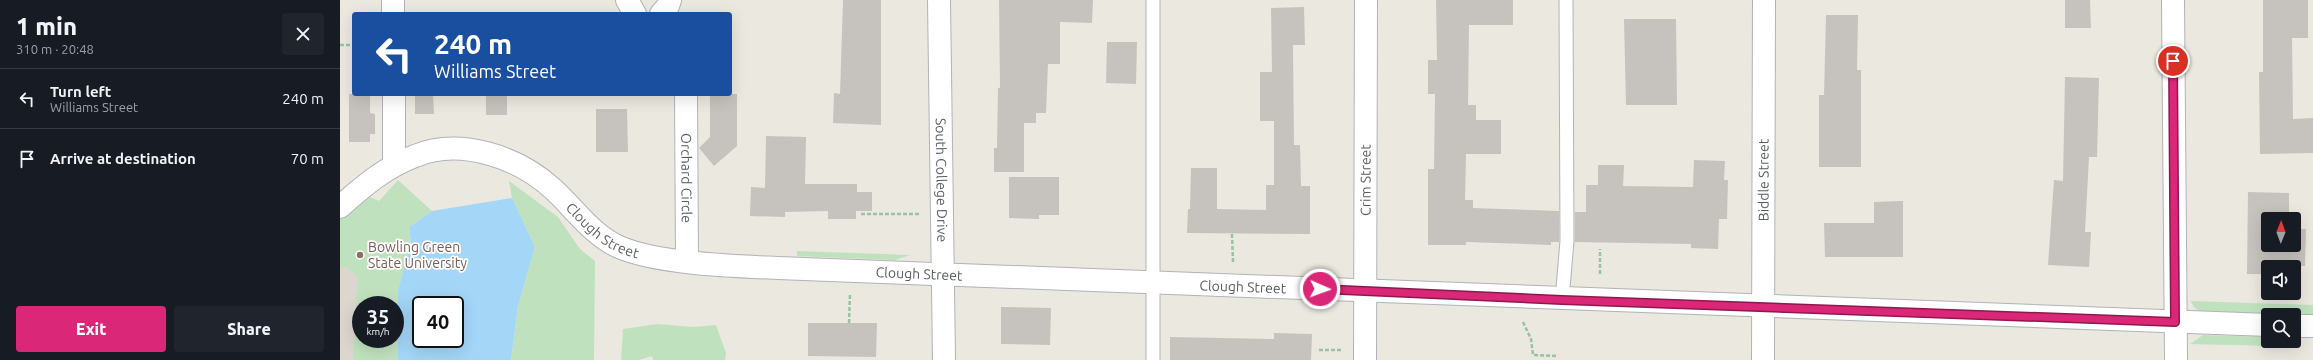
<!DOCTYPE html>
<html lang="en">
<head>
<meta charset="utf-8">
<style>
	body { margin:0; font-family:Ubuntu,sans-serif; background:#20242c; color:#f1f3f6; height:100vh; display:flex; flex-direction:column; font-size:15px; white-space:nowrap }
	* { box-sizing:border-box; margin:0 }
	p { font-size:13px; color:#9ea1a6 }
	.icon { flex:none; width:22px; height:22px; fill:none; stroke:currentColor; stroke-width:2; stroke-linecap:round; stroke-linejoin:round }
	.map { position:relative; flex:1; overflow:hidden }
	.panel { display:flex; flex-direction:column; background:#171b24; width:340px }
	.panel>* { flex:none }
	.guide { position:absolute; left:12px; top:12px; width:380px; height:84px; border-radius:4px; box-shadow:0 4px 16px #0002; background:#1a4fa0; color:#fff; overflow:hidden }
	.needle { width:26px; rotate:1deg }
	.controls { position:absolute; left:1921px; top:212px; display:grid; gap:8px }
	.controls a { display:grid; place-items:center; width:40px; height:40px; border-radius:4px; background:#171b24; box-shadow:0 4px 16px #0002; font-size:20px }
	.speed { position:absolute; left:12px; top:296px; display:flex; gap:8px; font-size:20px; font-weight:700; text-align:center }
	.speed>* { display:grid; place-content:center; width:52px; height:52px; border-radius:50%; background:#171b24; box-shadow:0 4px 16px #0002; line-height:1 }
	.speed small { font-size:10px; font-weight:400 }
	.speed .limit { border:2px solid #111; border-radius:6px; background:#fff; color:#111 }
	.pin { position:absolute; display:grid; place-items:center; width:34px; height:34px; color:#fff; margin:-17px; border:2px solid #fff; border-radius:50%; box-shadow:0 1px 4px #0007 }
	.me { position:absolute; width:44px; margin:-22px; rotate:92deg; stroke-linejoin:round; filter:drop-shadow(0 0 3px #0008) }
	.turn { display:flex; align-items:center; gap:14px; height:84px; padding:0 16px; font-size:18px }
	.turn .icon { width:52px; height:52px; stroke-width:2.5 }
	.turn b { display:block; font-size:28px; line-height:34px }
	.round { display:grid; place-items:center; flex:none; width:42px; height:42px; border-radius:4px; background:#20242c }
	.overview { display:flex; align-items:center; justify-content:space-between; height:68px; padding:0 16px }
	h1 { font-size:24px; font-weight:800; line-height:30px }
	.primary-button { display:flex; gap:8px; margin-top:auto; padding:8px 16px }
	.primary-button a { flex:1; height:46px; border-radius:4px; background:#db2777; color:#fff; font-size:16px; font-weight:800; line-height:46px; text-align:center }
	.primary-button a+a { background:#20242c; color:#f1f3f6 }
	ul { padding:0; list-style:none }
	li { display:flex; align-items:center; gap:12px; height:60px; padding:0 16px; border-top:1px solid #363941 }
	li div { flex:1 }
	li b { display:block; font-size:15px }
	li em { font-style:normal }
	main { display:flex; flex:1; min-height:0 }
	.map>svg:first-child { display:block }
	.education { fill:#dbd7cf }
	.green { fill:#c0e1be; fill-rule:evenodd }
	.water { fill:#a4d6f7; fill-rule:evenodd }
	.building { fill:#c6c3be }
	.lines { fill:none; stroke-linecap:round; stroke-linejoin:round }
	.service-casing { stroke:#b1b3b7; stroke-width:15 }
	.minor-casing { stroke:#b1b3b7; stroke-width:24 }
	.tertiary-casing { stroke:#b1b3b7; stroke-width:24 }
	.path { stroke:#99c2a2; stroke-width:2.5; stroke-dasharray:4 2; stroke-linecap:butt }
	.service { stroke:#fff; stroke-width:13 }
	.minor { stroke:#fff; stroke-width:22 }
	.tertiary { stroke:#fff; stroke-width:22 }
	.route-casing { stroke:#8e194d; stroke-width:10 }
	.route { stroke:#db2777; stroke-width:7 }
	.education-dot { fill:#8d6e63; stroke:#fff; stroke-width:1.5 }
	.labels { text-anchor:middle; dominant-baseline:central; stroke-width:3.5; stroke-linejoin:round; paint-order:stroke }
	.street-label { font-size:14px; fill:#595d60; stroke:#fff }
	.education-label { font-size:14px; fill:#785e54; stroke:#fff; text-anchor:start }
</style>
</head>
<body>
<main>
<section class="panel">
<div class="overview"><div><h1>1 min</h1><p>310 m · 20:48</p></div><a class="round"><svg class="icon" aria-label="close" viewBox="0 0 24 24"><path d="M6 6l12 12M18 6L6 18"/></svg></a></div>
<ul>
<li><svg class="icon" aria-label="left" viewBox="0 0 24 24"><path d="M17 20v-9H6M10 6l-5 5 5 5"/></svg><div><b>Turn left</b><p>Williams Street</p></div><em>240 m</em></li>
<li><svg class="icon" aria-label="arrive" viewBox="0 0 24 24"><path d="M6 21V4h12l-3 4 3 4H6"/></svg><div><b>Arrive at destination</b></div><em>70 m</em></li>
</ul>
<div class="primary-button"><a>Exit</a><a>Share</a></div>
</section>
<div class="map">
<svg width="1973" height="360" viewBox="0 0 1973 360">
	<rect width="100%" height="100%" fill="#ebe8e0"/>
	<path class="education" d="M17,192l22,9 -18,104v34l22,21h-43v-155z"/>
	<path class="green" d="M58,180l34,31 -23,16 2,16 -13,47v70h-45l5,-83 -12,-10h-6v-51l27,-20 12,5zM21,305h34v34h-34z
		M169,181l49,36 22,32 15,12 -1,99h-83l7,-54 17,-59 -23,-49z
		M457,251l113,4 -15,5 -98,-4z
		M1851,301l122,4v11l-107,-3c-7,-1 -13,-5 -15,-12z
		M317,324l36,3 23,-2 10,28 -1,7h-72l-1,-4 -13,4h-18l2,-31z
		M1863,335l63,2 2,4h7l-2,5 -83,-2z"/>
	<path class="water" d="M172,198l23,49 -17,59 -7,54h-113v-70l13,-47 -2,-16 23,-16zM81,305h34v34h-34z"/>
	<path class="building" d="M503,0h38v125l-48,-2 1,-30 6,1z
		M659,0h94l-1,23 -32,-1v42h-12l-2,49h-10v10h-12v49h-30v-24h3l1,-60h2z
		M1096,0h77v25h-44l-1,80h8v15h25v34h-35l-1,46h8v8l86,3v31h-8v3l-85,-3v3h-38v-76h6l1,-75h-7v-34h9z
		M1725,0h25l1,28h-26z
		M1923,0h45v38h-16l1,81 20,-1v35l-53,1 -1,-82h4z
		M964,7l1,38h-12l1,100h6l1,41h9v48l-123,-1 1,-24h2l1,-41h26v41l49,1v-25h8v-64h-14v-49h12l-1,-64z
		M1486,15h32l-1,55h4v97h-42v-72h5z
		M1284,19h52l1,86h-51z
		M767,42h30l-1,42 -30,-1z
		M1725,77l34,1 -2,79h-8l-4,75h6l-2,35 -41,-2 6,-85 9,1z
		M9,94h21v19l5,1v20h-5v8h-21z
		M75,94h18l1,20h-19z
		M146,94h21v21h-21z
		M370,94h27v52l-23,20 -15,-18 11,-11z
		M256,109h31l1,43h-32z
		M426,136l40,1 -1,47h52v8h15v19h-16v8h-28v-8l-43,1v5l-35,-1 1,-29 14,1z
		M1354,160l31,1 -1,19h4l-1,39h-8l-1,30 -27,-1v-4l-116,-2v-30h11v-27h12v-20h26l-1,21 70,1z
		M669,177h50v38h-20v4l-30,-1z
		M1908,192l41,1v26h-21v26h26v-16h12l-1,37 -37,1v7h-21z
		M1563,201v56h-78l-1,-34h50v-21z
		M661,307l50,1 -1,37 -49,-1z
		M468,323h69l-1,34 -68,-1z
		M934,333l38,1 -1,26h-141v-23l104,2z"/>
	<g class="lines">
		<defs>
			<path id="service" d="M813,0v360
				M1222,300l5,-59 -1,-241"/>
			<g id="minor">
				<path d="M53,0v14"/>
				<path d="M287,0l8,14"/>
				<path d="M1833,0l3,360"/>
				<path d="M321,14l7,-8 2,-6"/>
				<path d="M54,94v71"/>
				<path id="s1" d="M346,94l1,167"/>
				<path id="s2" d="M1025,360l1,-360"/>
				<path id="s3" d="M1423,360l1,-360"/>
			</g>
			<g id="tertiary">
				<path id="s4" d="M599,0l5,360"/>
				<path id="s5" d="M0,207c23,-21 46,-40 75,-51 45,-19 103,1 138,33 21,19 39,46 66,58 40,17 114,19 159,21 496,21 993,39 1490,57"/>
				<path d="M1954,326h19"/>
			</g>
		</defs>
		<use href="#service" class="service-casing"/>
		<use href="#minor" class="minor-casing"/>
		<use href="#tertiary" class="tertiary-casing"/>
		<path class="path" d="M0,45h14
			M521,214h58
			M892,234l1,28
			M1260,274v-25
			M1183,322l8,17 2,16 23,1
			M509,323l1,-30
			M979,350h22"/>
		<use href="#service" class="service"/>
		<use href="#minor" class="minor"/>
		<use href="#tertiary" class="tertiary"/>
	</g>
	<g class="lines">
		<defs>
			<path id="route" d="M980,289l242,11 613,22 -2,-261"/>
		</defs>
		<use href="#route" class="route-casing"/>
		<use href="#route" class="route"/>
	</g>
	<circle class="education-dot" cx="20" cy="255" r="4"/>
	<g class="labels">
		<g class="street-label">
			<text stroke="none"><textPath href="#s1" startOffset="84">Orchard Circle</textPath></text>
			<text stroke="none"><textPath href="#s4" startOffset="180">South College Drive</textPath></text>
			<text stroke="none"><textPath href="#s2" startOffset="180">Crim Street</textPath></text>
			<text stroke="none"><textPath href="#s3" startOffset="180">Biddle Street</textPath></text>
			<text stroke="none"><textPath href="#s5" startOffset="306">Clough Street</textPath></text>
			<text stroke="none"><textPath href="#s5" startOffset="631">Clough Street</textPath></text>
			<text stroke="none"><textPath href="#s5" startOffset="955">Clough Street</textPath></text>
		</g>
		<g class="education-label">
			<text x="28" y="247">Bowling Green<tspan x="28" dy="16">State University</tspan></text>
		</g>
	</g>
</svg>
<div class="controls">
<a><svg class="needle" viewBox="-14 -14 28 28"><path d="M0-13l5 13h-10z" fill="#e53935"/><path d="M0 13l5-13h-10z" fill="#9ea1a6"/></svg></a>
<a><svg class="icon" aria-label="sound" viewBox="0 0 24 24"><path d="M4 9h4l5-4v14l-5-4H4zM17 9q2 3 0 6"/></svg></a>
<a><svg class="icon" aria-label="search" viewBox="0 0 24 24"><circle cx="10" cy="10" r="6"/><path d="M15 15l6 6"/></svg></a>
</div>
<div class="speed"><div>35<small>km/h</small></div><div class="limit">40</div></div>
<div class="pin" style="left:1833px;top:61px;background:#d93025"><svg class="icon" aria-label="arrive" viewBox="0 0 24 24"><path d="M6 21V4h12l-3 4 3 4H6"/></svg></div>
<svg class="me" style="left:980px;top:289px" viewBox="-20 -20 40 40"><circle r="17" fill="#db2777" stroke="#fff" stroke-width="3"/><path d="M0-11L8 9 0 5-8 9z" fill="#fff"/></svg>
<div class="guide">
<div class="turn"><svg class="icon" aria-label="left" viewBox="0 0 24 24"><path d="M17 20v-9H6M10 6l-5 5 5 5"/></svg><div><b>240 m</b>Williams Street</div></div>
</div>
</div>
</main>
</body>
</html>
